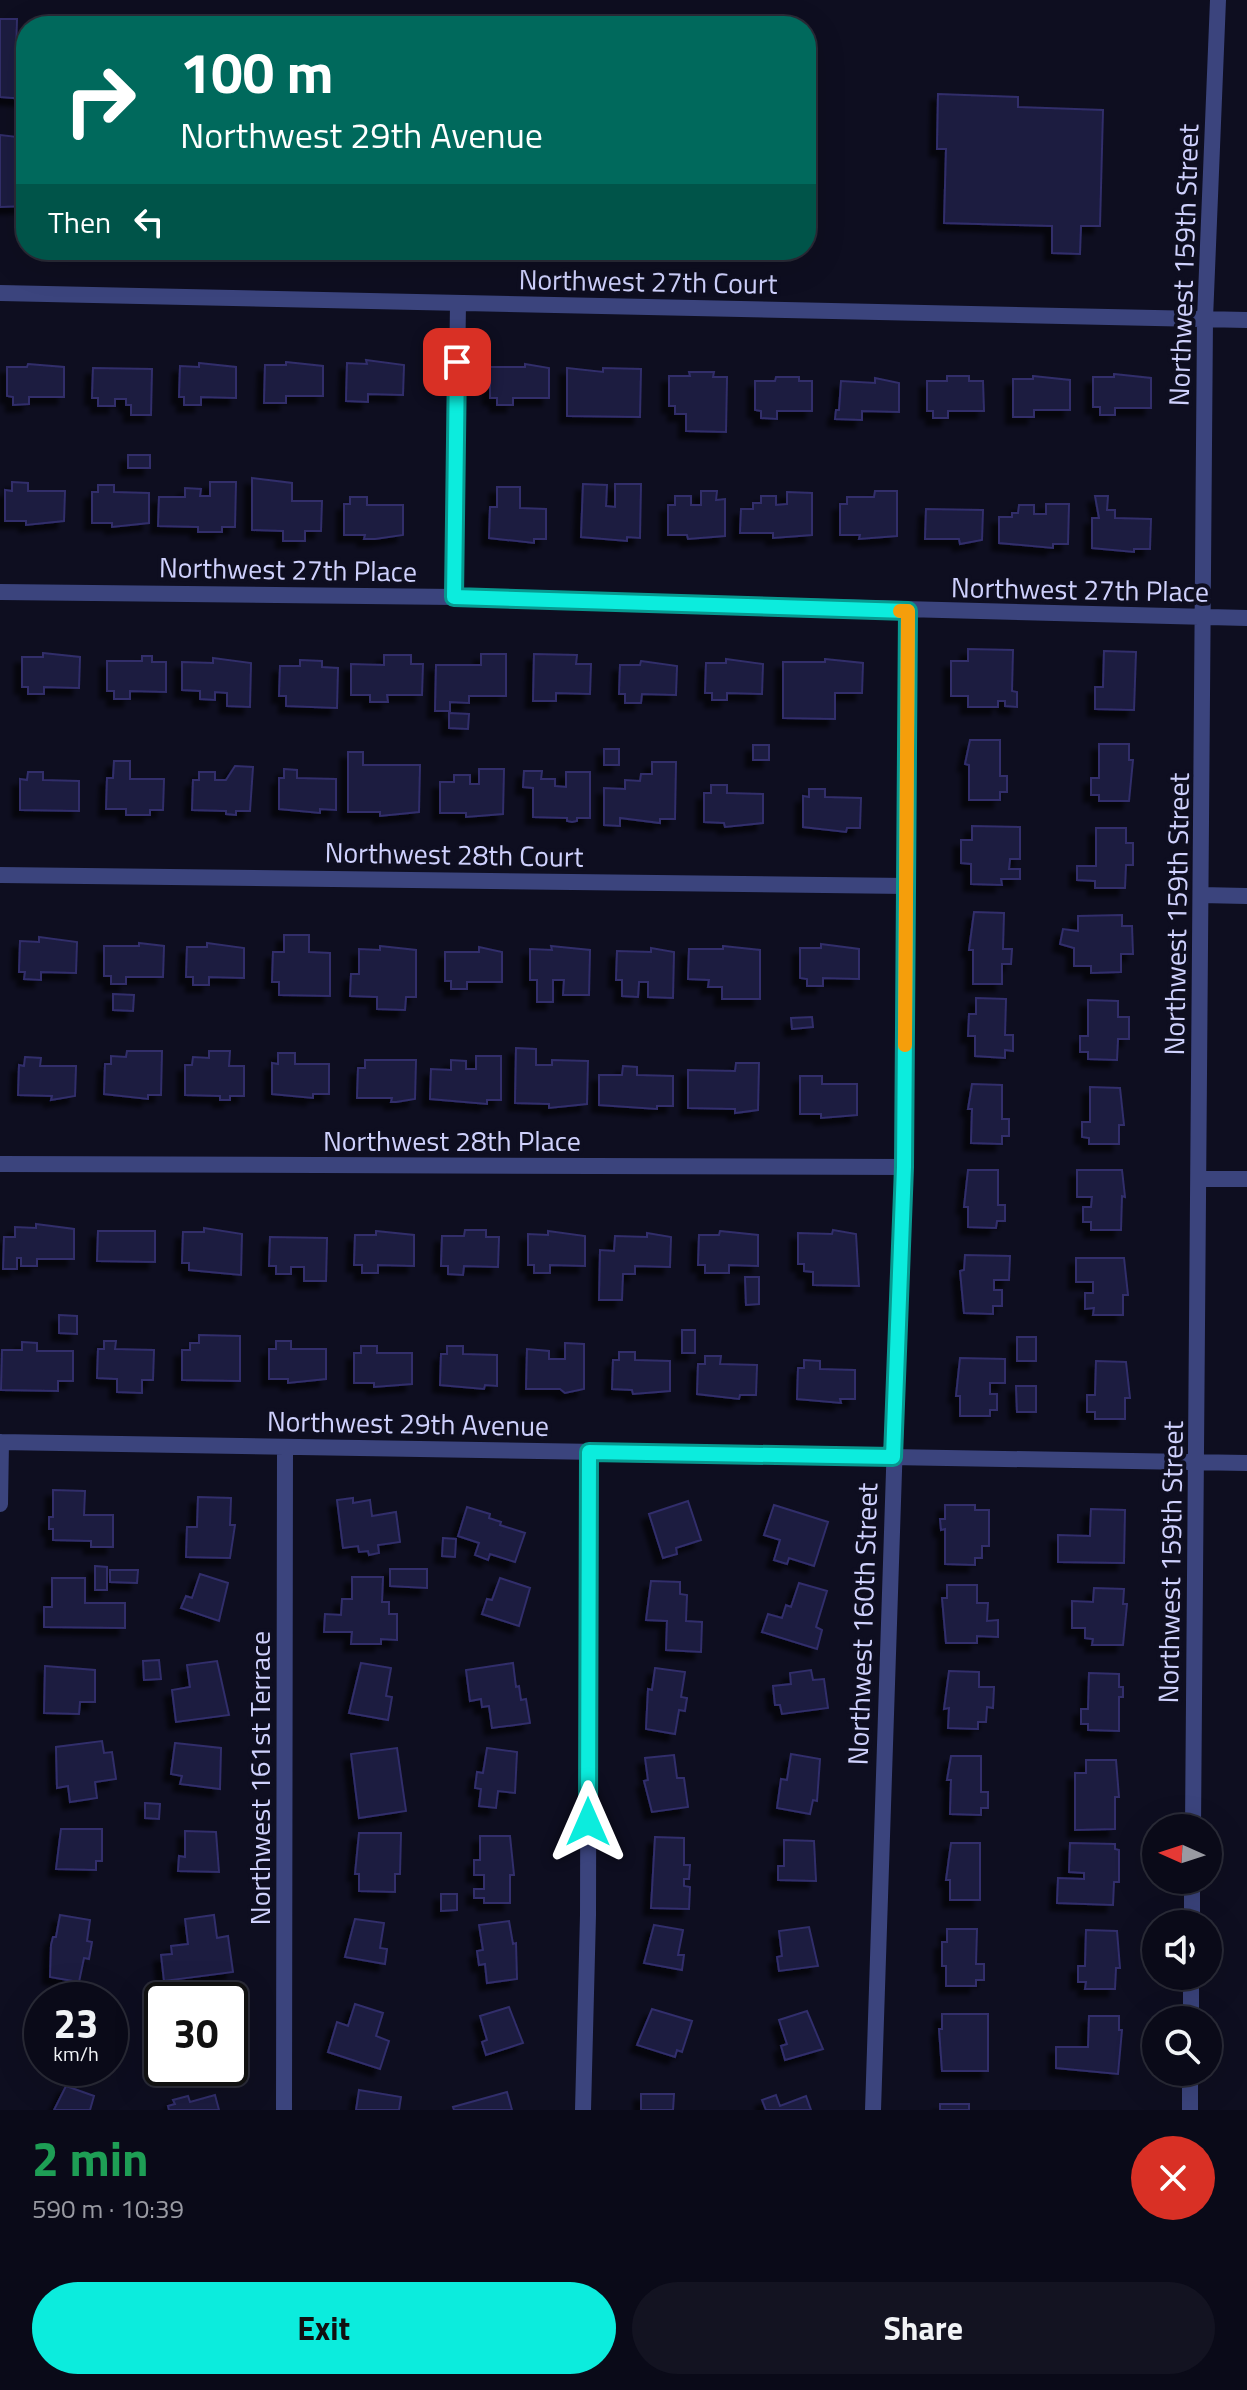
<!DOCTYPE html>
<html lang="en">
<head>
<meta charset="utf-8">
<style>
	body { margin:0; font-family:"Titillium Web",sans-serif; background:#131321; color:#f1f3f6; height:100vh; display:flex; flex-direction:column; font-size:30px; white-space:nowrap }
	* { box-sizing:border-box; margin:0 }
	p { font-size:26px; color:#999aa2 }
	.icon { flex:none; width:44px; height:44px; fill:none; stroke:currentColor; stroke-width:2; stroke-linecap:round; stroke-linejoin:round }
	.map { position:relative; height:2110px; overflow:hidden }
	.details { display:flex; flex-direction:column; background:#0a0a18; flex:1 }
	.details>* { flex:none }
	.guide { position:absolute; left:16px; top:16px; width:800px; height:244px; border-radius:32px; box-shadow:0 8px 32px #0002,0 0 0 2px #2a2b37; background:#00695c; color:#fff; overflow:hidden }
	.needle { width:52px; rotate:273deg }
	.tools { position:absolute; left:1142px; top:1814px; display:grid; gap:16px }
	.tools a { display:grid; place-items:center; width:80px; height:80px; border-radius:50%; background:#0a0a18; box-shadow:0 8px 32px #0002,0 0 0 2px #2a2b37; font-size:40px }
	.speed { position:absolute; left:24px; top:1982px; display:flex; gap:16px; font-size:40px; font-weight:700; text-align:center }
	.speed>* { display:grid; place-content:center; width:104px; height:104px; border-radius:50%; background:#0a0a18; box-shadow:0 8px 32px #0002,0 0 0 2px #2a2b37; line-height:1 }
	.speed small { font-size:20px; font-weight:400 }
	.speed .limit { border:4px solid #111; border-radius:12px; background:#fff; color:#111 }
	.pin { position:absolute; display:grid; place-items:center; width:68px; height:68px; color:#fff; margin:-34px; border-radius:16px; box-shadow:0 4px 12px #0006 }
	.me { position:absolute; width:88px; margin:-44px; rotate:0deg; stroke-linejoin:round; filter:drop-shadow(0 0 6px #0008) }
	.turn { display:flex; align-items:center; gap:28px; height:168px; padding:0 32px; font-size:36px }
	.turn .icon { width:104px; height:104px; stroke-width:2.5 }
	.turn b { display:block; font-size:56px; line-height:68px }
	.then { display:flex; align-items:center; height:76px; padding:0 32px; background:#0003; gap:16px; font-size:30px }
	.round { display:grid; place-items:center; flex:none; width:84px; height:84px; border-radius:42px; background:#131321 }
	.head { display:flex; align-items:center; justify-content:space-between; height:136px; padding:0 32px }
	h1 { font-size:48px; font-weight:700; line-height:60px; color:#1e9e55 }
	.action { display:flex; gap:16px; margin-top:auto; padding:16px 32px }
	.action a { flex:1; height:92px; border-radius:48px; background:#0cecdd; color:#111; font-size:32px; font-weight:700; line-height:92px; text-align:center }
	.action a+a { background:#131321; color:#f1f3f6 }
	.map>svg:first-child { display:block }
	.building { fill:#1c1b40; stroke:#302e6b; stroke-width:2; filter:url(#shadow) }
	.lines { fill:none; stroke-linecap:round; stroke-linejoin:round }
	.minor { stroke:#3b447d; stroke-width:16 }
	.route-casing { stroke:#089990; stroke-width:20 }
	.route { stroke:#0cecdd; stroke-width:14 }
	.slow { stroke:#f59e0b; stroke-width:14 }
	.labels { text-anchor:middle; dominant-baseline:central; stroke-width:8; stroke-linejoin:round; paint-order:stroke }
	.street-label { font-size:28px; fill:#cfd1fd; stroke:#0e0e20 }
</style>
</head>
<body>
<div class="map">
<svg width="1247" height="2110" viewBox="0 0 1247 2110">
	<defs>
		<filter id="shadow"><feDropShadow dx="-7" dy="7" stdDeviation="2" flood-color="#0009"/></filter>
	</defs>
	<rect width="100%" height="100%" fill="#0e0e20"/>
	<path class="building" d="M0,19h17l-1,34h10v159v-6l-26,1v-72l25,3 1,-13 -1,-26 -25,-2z
		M938,94l80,3v10l85,3 -3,116h-19l-1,28 -28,-1v-27l-108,-3 2,-74h-9z
		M366,360l38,5 -1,30 -35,-1v8l-22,-1 1,-38 20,1z
		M286,362l37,4v30h-37v7h-22l1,-38h21z
		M199,363l37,4v31l-35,-1v8h-17v-8h-5l1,-31 19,1z
		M28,364l36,3v30h-35v7l-16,1v-8l-6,-1v-29h20z
		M525,364l24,4v30h-36v7h-16v-7h-7v-31h35z
		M93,368l59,1 -1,46h-20v-10h-5v-6h-11v7h-17v-8h-6z
		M567,368l36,4v-4l38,1 -1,48 -73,-1z
		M689,372h25l-1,5h14l-1,55 -40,-1v-17h-11v-8h-6v-30h21z
		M1114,374l37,4v30h-36v7h-15v-8h-7v-30h21z
		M947,376h22v5h14l1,30h-36v7h-15v-7h-6v-30h20z
		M1033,376l37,4v30h-36v7h-21v-38h20z
		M776,377h23v4h13v30h-35v8l-16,-1v-7l-6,-1v-29h20z
		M875,378l24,5v29l-37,-1v9l-27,-1 1,-9h3l2,-29 34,2z
		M128,455h22v13h-22z
		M252,478l40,5v18h30l-1,30h-16v10h-22v-10l-31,-1z
		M12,482l16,1v8h37l-1,30 -38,4v-4h-21v-31l7,1z
		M210,482h26l-1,45h-13v5h-24v-5l-40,-1 1,-29h26v-9l16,1 -1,7h10z
		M583,484l24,1 -1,21 9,1v-23h26l-1,54 -13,-1v4l-46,-4z
		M98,485h16v7l35,1v30l-37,4v-4h-20v-31h6z
		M497,487h23v21l26,1v30h-12v4l-45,-5 1,-31h7z
		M701,491h16l-1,9 9,-1v37l-37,3 -1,-4h-19v-30h7v-9h16v9h10z
		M875,491h22v45l-38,3 1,-4h-20v-31h7v-7h27z
		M787,492l25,1v42l-39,3v-5h-33l1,-24h12v-6h8v-7h15v9l11,-1z
		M1095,496h13l-1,14h8v8l36,1 -1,30h-16v3l-42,-4v-30h7z
		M350,497h17v8h36v30l-28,4h-11l1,-4h-21v-31h6z
		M1046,504h23l-1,40h-15v4l-54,-5v-26h13v-4h6l1,-8h15v9h12z
		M926,509l57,1 -1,30 -22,4 -1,-5h-34z
		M968,649l45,1 -1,41 5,1v15l-12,-1v-5h-7v6h-30v-11h-17v-35h17z
		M1104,651l32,1 -2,58 -39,-1v-22h8z
		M43,653l37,4 -1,31 -35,-1v7h-16v-7h-6v-30h21z
		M481,654h25v42h-37v7l-19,-1v9h-15l1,-46h45z
		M534,654l43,1 -1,9h15l-1,30 -34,-1v8h-23z
		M384,655h27v9h12l-1,31h-35l1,7h-18v-7h-19v-31l33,1z
		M142,656h10v6h14v30l-36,-1v8h-16v-8h-7v-30h35z
		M213,658l38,5 -1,44 -23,-1v-13l-12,-1v8l-15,-1v-8l-18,-1v-28l31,1z
		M726,659l37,5 -1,30 -35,-1v7h-15v-7h-7l1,-30h20z
		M825,659l38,4 -1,30h-27v26l-52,-1v-56h42z
		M300,660l22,1v6l16,1 -1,40 -51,-2v-10h-7l1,-30h20z
		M641,661l36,5 -1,29 -34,-1 -1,9h-16v-9h-6l1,-29h20z
		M449,713l20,1 -1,15 -19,-1z
		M970,740h30v36h7v16h-7v8h-31v-35l-4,-1z
		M1099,744h30v16h4l-4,41h-30v-6h-8v-17h8z
		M753,745h16v15h-16z
		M604,749h15v16h-15z
		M348,752h15v13h57l-1,47 -39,4v-4h-32z
		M114,761h16v18h34l-1,31h-13v5h-24v-6h-20l1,-31h6z
		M652,762h24l-1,57h-15v4l-40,-5v8l-16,-1v-37l21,1v-9l15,1 1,-7h11z
		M235,766l18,1 -3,44h-14v4l-10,-1v-3l-34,-1 1,-30h6v-8h16v8h11z
		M284,769l13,1v8l39,1v31l-16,-1v4l-41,-4v-31h5z
		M479,769h25l-1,45 -37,3v-4h-26v-31h14v-7h16v9h9z
		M524,771h18l-1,8h14v7l11,1v-15h24v46h-13v3l-5,1 -5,-1v-3l-34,-1v-29l-10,-1z
		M28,772h15v8l36,1v30l-59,-1v-31l7,1z
		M711,785h16v8l36,1v29l-38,4 -1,-4 -20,-1v-29h7z
		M809,789h16v8l36,1 -1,30h-13l-1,4 -43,-5v-31l6,1z
		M972,826l48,1v32h-10l-1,10h11v10h-19l1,6 -31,-1v-20l-10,-1v-23h11z
		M1096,828h30v15h7v22h-7l-1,23h-30v-7l-18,-1v-14h19z
		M974,912l30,1 -1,36h9l-1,15h-9v20h-29v-34h-4z
		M1122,915v11h10l1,28h-12v18l-30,1v-7h-17v-18l-14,-4 3,-15 15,2v-15z
		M284,935h25v17l21,1v43l-51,-1v-13h-7l1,-30h11z
		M39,937l38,5 -1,31 -35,-1v8l-17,-1 1,-7h-6l1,-31 19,1z
		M139,943l25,3 -1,31h-37v7h-15v-8h-7v-30h35z
		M207,943l37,5v30l-35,-1v8h-16v-8h-7l1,-30h20z
		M821,944l38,5v30l-36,-1v8h-16v-7l-7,-1v-30h21z
		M380,946l36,4v47h-10l-1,13 -28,-1v-12l-27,-1 1,-22h8v-25l21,1z
		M551,946l39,4 -1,45h-26l1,-15h-11v22h-16v-22h-7v-31l22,1z
		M723,946l37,4v49h-38v-12h-14l1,-7 -21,-1 1,-30h34z
		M479,947l23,5v30h-35v7h-16v-8h-6v-29h34z
		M651,948l23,4 -1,46 -25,-1v-15h-9l-1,15 -16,-1v-16h-6l1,-29 34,1z
		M113,994l21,1 -1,16 -20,-1z
		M976,998l30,1 -1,36h8v16l-8,-1v8l-30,-2v-20h-7l1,-22h7z
		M1088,1000l30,1v16h11v22h-11l-1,21 -29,-1v-7h-8v-16h8z
		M812,1017l1,10 -21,2 -1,-11z
		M516,1048l20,1v16h16v-5l36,1 -1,43 -38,4v-4l-34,-1z
		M127,1051h35l-1,44h-13v4l-44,-5 1,-30h6v-8l15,1z
		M209,1051h21l-1,15h15v30h-14v4h-10v-4l-35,-1v-30h7l1,-8 16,1z
		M278,1053h17v11h34v30h-16v4l-41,-4v-31l6,1z
		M476,1056h25v44h-14v4l-57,-5 1,-30 20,1v-10l15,1v8h10z
		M25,1057l16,1 -1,8h36l-1,30 -24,4 1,-4 -34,-1 1,-30 5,1z
		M365,1060h51l-1,39 -19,3h-5l1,-4h-35l1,-30h7z
		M736,1063h23l-1,47 -23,3v-4l-47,-1v-38l47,1z
		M623,1066l14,1v8l36,1v30h-16v3l-58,-4v-30h23z
		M800,1076h22v8h35v31l-36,3v-4h-21z
		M972,1084l30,1v34h7v17h-7v8l-31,-1 1,-34h-4z
		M1090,1087l30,1 4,37h-5v19h-30v-6l-7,-1v-15h8z
		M968,1170h30v35h7v16h-8l-1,7 -28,-1v-20h-4z
		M1077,1170h45l3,27 -3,-1 -1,34h-30v-8h-8v-15h8l1,-10h-15z
		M36,1224l38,5v30h-37v7h-16v-8h-4v11h-14l1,-32h11v-10l21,1z
		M204,1228l38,6 -1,41 -52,-5v-7h-7l1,-31h21z
		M465,1230h21v7h13l-1,30 -34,-1 -1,9 -15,-1v-8h-7l1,-30h22z
		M833,1230l23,4 3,52 -46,-1v-13l-9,-1v-7h-6v-31l34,1z
		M98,1231h57v31l-58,-1z
		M376,1231l38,4v31l-36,-1v8h-16v-8h-8l1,-30h21z
		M548,1231l37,5v30l-35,-1v8h-16v-8h-6v-31l20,1z
		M720,1231l38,4v31l-29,-1v8h-24v-8h-7l1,-30h20z
		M647,1233l24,4 -1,30 -35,-1v8h-12l-1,26h-23l1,-50 14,1 1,-15 32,1z
		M270,1237l57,1 -1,43h-22v-14h-13v7h-15v-8h-7z
		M965,1255l45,1 -1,24h-15v10h8v16h-9v8l-29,-1 -4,-42 4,-1z
		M1076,1258h48l4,37h-5v20h-30l1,-7 -9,1v-16h8v-11h-17z
		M745,1277h14v27l-13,1z
		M59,1315l18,1v18l-18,-1z
		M682,1330h13v23h-13z
		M199,1335l41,1v45l-58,-1v-30h8v-7h9z
		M1017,1337h19v24h-19z
		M104,1341h12l-1,8 39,1 -1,30h-11v13l-25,-1v-13l-20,-1 1,-29h6z
		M276,1341h15v8h35v30l-38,4v-4h-19v-30h7z
		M22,1342l15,1v8h36v30h-15v10l-57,-1 1,-40h20z
		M565,1343l19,1v45l-19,4 -5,-4h-34l1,-40 22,2v8h16z
		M361,1346h16v7h35v31l-38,3v-4h-20v-30h7z
		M447,1346h16v8l34,1v31l-12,-1 -1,4 -44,-4 1,-31h6z
		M619,1352h16v8l35,1v30l-37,3 -1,-4 -20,-1 1,-29h6z
		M705,1356h16l-1,8 37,1 -1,30h-16l-1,4 -42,-5 1,-30h7z
		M960,1358l45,1v24h-15v11h7v16h-7v6h-30v-20h-4z
		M804,1360l16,1v8l35,1v29h-15l1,4 -44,-4 1,-31h6z
		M1096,1361l30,1 4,36h-5v21h-30v-7h-8v-17h8z
		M1016,1386h20v26h-19z
		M53,1490l32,1 -1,24h29v32h-22v-6l-38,-1v-11h-4v-12h4z
		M198,1497l33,1 -1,27h5l-5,33 -44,-1 1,-30h10z
		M353,1498v5l17,-3 2,16 24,-4 4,30 -22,3 1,8 -10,2 -1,-4 -9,1 -1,-6 -15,2 -6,-48z
		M688,1501l13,39 -25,8 1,6 -14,4 -14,-44z
		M774,1505l54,17 -14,44 -25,-8 -2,6 -13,-4 6,-20 -16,-5z
		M945,1505h30v5h14v36h-7v12h-7v7l-30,-1v-35l-4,1 -1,-11h5z
		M467,1507l23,7 -1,4 12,4 -1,3 25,8 -10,29 -25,-8 -2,6 -13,-5 4,-12 -21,-7z
		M1091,1509l34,1 -1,53 -66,-1v-27l32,1z
		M443,1538l13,1 -1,18 -13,-1z
		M95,1566l12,1v23h-12z
		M390,1569h37v19l-37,-2z
		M110,1570h28l-1,13 -27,-1z
		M200,1574l28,9 -9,38 -38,-13 5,-12 6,2z
		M352,1577h31l-1,25h7v12h8v26l-16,-1v5h-30l1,-12h-28l1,-18 16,1 1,-16h10z
		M52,1578h33v25h40v25l-81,-1v-20h8z
		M500,1578l30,10 -11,38 -37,-12 5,-15 5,1z
		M651,1581l29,1v12l7,1 -1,26 16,1 -1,30 -35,-2 1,-29 -21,-1z
		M799,1583l28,8 -11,36 6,3 -5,19 -55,-17 6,-18 14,4 4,-13 5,2z
		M947,1585h30v18h11l-1,18 11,-1v17l-21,-1v7h-31l-4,-45h5z
		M1094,1588l30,1 -1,15h4l-4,41h-31l1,-6 -8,-1v-10h-13v-27l21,1z
		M159,1660l2,19 -17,1 -1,-19z
		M217,1661l12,54 -53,7 -4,-32 18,-3 -3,-22z
		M361,1663l30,5 -5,28 6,1 -4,23 -39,-7z
		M513,1663l3,24 3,-1 2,14 5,-1 4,24 -38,5 -3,-22 -7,1 -1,-8 -11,2 -4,-31z
		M45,1666l50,4v32h-15l-1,12 -35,-1z
		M655,1668l30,4 -4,25 6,1 -1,6 -1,7 -6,-1 -4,24 -29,-5 2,-40 4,1z
		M811,1670l2,10 11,-1 4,29 -46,6 -2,-9h-5l-2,-19 18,-2 -1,-11z
		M949,1671l30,1v15h15l-1,21 -6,-1 -1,15h-8v7l-30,-1 1,-20 -5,1z
		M1089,1673l30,1v13h4v10h-4v34l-31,-1v-6h-7v-15h7z
		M102,1741l2,12 8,-1 4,27 -21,3 2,16 -27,4 -2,-16 -11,2 -1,-41z
		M175,1743l46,5 -1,41 -40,-5 2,-8 -11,-2z
		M397,1748l9,63 -47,7 -8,-64z
		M487,1748l30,4 -2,41 -17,-2 -2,17 -17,-2 2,-17 -6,-1 2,-16 6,1z
		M791,1754l29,5 -3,42 -4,-1 -3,14 -33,-6 4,-29 6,1z
		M674,1755l3,23h7l4,29 -36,5 -8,-31 4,-1 -3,-22z
		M951,1756h30v36h7v16h-7v7l-31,-1 1,-34h-4z
		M1086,1760h30l3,37h-4v32l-40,1v-57h11z
		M145,1803l15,1 -1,15 -14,-1z
		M61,1829h41v32h-6v9l-40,-1z
		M185,1831l31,1 3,40 -41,-1 1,-15 6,1z
		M359,1833h42l-1,41h-5v18l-36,-1v-17h-4z
		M480,1836h30l4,39h-4v28h-26v-5h-10v-9h10v-14h-10v-15h6z
		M655,1837l29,1v27h6l-1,14h-5v7l6,1 -1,22 -38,-1z
		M784,1840l30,1 2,40 -38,-1v-14h6z
		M951,1843h29v57h-30v-20h-4z
		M1070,1843l45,1v5l4,1v32h-5l-1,23 -56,-2 1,-25 26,1v-6l-15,-1z
		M441,1894h16v16l-16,1z
		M60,1915l30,5 -3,21 5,1 -3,17 -5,-1 -5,24 -29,-5 1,-32 2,-8h3z
		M214,1915l3,23 11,-2 5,36 -69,9 -3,-26 11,-1 -1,-8 17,-2 -3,-25z
		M355,1919l29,4 -4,25 7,1 -2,15 -40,-7z
		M509,1921l4,23 3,-1 1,36 -30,4 -2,-19 -6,1 -2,-14 6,-1 -4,-25z
		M654,1925l29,5 -5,25h6l-2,15 -38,-7z
		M809,1927l9,39 -39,5 -2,-14 5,-1 -3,-25z
		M947,1929h30l-1,35h8v16h-8v6h-30v-20h-4v-24h5z
		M1086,1930l31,1 3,37h-4l-1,21h-30l1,-7h-8v-16h7z
		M355,2004l28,9 -7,23 13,5 -9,28 -52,-17 9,-30 11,4z
		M509,2007l14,36 -37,12 -4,-13 5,-2 -7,-24z
		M652,2009l40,12 -10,31 -5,-2 -2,7 -38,-12z
		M807,2011l16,38 -38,11 -4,-14 6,-2 -8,-24z
		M942,2014h46v57h-46l-3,-42h3z
		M1089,2016h30v14h3l-4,44 -62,-6v-21h32z
		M66,2086l28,10 -4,14h-36z
		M359,2090l42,7 -2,13h-43z
		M507,2092l5,18h-58l-1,-3z
		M641,2094h33l-1,16h-32z
		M215,2095l4,15h-50l-1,-4 7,-2 -2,-4 15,-4 2,6z
		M776,2095l4,11 26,-10 5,14h-45l-4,-10z
		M940,2104h29v6h-29z"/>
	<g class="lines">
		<path class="minor" d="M0,293l1247,27
			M0,592l454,5 793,21
			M454,597l4,-294
			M0,875l907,11
			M1201,895l46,1
			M0,1164l904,3
			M1199,1179h48
			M0,1442l1247,21
			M0,1504l1,-62
			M1193,1828l12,-1509 13,-319
			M1192,1924v-44
			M1191,2020v-44
			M284,2110l1,-663
			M583,2110l5,-195 1,-463
			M873,2110l31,-943 4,-556
			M1190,2110v-38"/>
	</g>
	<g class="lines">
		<defs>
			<path id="route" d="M457,362l-3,235 454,14 -4,556 -11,290 -304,-5 -1,370"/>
		</defs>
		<use href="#route" class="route-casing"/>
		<use href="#route" class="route"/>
		<path class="slow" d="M900,611h8l-3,434"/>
	</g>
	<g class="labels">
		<g class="street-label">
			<text transform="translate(1183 265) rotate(-88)">Northwest 159th Street</text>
			<text transform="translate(648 281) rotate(1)">Northwest 27th Court</text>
			<text transform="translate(288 569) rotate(1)">Northwest 27th Place</text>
			<text transform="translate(1080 589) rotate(1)">Northwest 27th Place</text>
			<text transform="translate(454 854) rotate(1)">Northwest 28th Court</text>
			<text transform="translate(1176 914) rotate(-89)">Northwest 159th Street</text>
			<text x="452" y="1140">Northwest 28th Place</text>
			<text transform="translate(408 1423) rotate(1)">Northwest 29th Avenue</text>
			<text transform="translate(1170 1562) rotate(-89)">Northwest 159th Street</text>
			<text transform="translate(862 1624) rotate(-88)">Northwest 160th Street</text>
			<text transform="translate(259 1778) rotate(-90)">Northwest 161st Terrace</text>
		</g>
	</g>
</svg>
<div class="tools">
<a><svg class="needle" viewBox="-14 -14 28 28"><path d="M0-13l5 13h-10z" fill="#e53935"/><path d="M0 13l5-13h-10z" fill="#999aa2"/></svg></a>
<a><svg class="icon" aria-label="sound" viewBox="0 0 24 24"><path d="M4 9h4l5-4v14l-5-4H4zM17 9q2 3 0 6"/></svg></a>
<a><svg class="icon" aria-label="search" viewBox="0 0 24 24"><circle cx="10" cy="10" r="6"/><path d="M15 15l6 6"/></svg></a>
</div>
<div class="speed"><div>23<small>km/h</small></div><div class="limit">30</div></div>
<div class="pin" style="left:457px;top:362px;background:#d93025"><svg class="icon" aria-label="arrive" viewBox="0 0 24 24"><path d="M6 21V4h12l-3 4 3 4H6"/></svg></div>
<svg class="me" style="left:588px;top:1822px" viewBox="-20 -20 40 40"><path d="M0-17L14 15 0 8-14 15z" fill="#0cecdd" stroke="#fff" stroke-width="4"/></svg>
<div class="guide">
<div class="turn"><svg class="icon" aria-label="right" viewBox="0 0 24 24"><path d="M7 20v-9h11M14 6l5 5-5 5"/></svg><div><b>100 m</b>Northwest 29th Avenue</div></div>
<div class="then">Then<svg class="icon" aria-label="left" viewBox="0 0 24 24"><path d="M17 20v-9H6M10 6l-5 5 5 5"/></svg></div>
</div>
</div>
<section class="details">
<div class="head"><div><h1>2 min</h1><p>590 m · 10:39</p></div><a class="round" style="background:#d93025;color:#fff"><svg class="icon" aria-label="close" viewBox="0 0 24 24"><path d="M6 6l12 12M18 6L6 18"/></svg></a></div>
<div class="action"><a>Exit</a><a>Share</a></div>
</section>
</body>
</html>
